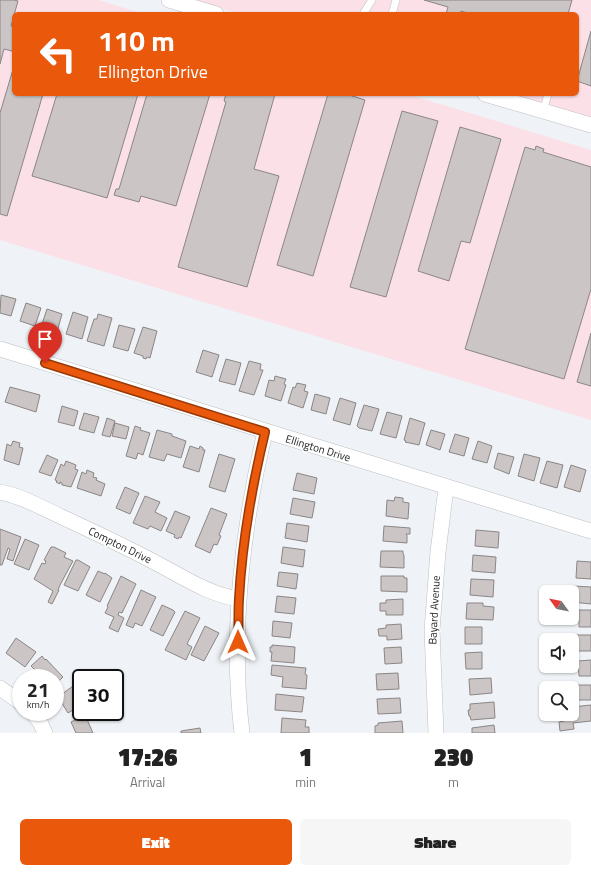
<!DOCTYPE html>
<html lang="en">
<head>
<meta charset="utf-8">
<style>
	body { margin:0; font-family:"Titillium Web",sans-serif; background:#f6f6f6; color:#222; height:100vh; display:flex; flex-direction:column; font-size:15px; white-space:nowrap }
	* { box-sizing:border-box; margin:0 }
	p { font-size:13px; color:#767676 }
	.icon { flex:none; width:22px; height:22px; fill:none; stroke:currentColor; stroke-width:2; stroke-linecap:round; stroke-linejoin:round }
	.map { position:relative; height:733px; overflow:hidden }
	.sheet { display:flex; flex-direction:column; background:#fff; flex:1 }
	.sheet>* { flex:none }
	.hud { position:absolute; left:12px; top:12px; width:567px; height:84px; border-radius:6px; box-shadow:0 1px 3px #0004; background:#ea580c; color:#fff; overflow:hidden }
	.needle { width:26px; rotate:303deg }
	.buttons { position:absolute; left:539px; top:585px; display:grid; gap:8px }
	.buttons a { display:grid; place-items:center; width:40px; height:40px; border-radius:6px; background:#fff; box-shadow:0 1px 3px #0004; font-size:20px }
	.speed { position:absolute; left:12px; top:669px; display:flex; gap:8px; font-size:20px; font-weight:700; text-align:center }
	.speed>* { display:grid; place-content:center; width:52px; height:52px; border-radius:50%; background:#fff; box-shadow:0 1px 3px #0004; line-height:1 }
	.speed small { font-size:10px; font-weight:400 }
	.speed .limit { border:2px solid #111; border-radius:6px; background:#fff; color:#111 }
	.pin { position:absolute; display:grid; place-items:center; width:34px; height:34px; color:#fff; margin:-41px -17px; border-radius:50% 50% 50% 0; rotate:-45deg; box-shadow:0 0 4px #0007 }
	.pin .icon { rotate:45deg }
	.me { position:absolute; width:44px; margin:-22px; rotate:0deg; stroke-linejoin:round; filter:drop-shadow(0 0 3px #0008) }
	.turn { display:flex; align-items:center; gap:14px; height:84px; padding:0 20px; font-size:18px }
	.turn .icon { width:52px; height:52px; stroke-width:2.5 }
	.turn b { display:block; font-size:28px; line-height:34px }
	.eta { display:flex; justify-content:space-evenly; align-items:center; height:68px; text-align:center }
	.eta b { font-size:24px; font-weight:800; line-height:28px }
	.primary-button { display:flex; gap:8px; margin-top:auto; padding:8px 20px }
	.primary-button a { flex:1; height:46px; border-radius:6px; background:#ea580c; color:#fff; font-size:16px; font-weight:800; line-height:46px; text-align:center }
	.primary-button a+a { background:#f6f6f6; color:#222 }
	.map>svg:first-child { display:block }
	.industrial { fill:#fbe0e7 }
	.building { fill:#cbc6c5; stroke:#8b8686 }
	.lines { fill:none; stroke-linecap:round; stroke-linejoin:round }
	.lane-casing { stroke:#bcbfc2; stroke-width:8 }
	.street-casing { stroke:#bcbfc2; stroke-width:16 }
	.lane { stroke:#fff; stroke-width:7 }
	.street { stroke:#fff; stroke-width:15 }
	.route-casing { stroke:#983908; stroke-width:10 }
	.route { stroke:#ea580c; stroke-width:7 }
	.labels { text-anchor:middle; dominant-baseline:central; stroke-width:3; stroke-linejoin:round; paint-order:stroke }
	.street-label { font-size:11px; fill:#222324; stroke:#fff }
</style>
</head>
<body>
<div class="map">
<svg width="591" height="733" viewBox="0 0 591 733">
	<rect width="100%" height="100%" fill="#eff2f6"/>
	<path class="industrial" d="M0,0h98l46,14h-130v80h393l184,56v270l-591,-180z
		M193,0h398v117l-80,-23h66v-80h-337z"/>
	<path class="building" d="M0,0h14l4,1 -7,25 3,1v18l-2,6 -8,-2 -4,15z
		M424,0h148l-4,14h-97l-10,-3v3h-15l2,-7z
		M591,31v55l-14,-5z
		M14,66v28h29l-36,122 -7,-2v-101z
		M57,94h81l-31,104 -75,-22z
		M147,94h63l-34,112 -35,-10 -2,6 -25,-7 2,-6h3z
		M226,94h49l-21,75 25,7 -32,111 -69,-20 48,-165 -2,-1z
		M328,94h18l19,6 -52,176 -36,-11z
		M402,111l36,10 -52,176 -36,-10z
		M460,127l41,12 -31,104 -9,-2 -12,40 -31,-10z
		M536,146l8,3 -1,3 48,15v122l-27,90 -99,-30 60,-202 10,3z
		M1,295l15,4 -5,17 -11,-3z
		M26,303l15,5 -6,18 -15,-5z
		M47,309l15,5 -5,18 -16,-5z
		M73,312l15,5 -6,22 -16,-5z
		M98,314l14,4 -8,28 -17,-5 7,-22h3z
		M119,325l16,4 -7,22 -15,-4z
		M143,327l14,4 -7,27 -3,-1 -1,2 -3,-1v-2l-9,-3z
		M591,333v53l-14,-4z
		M203,350l16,5 -7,22 -16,-5z
		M226,359l15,4 -6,22 -16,-4z
		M249,361l12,3 -1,6h3l-9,25 -15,-4z
		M275,376l11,3 -2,5 2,1 -5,16 -16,-5 4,-16 5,1z
		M297,383l9,2 -2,6 4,1 -5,16 -15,-5 5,-16 2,1z
		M10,387l30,8 -4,17 -31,-10z
		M315,394l15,4 -4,16 -15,-4z
		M340,398l16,5 -6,22 -17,-5z
		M364,405l15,4 -7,22 -13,-3 -2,-2z
		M62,406l16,5 -4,15 -16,-4z
		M387,412l15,4 -6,22 -16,-4z
		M84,413l15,4 -5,16 -15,-4z
		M107,418l8,3 -5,16 -8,-2z
		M410,418l15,5 -6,22 -14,-3 1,-1 -2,-1z
		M115,423l14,4 -3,12 -14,-3z
		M135,426l6,2 -1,2 10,3 -7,22 -5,-2 -2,6 -10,-3z
		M157,430l15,4v2l14,5 -5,17 -14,-4 -3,7 -15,-4z
		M431,430l14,4 -5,16 -14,-5z
		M455,434l14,4 -5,18 -15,-4z
		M13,441l7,2 -1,4 4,1 -4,17 -15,-5 3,-16 4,2z
		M478,441l14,5 -5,17 -15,-4z
		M190,446l9,3 1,-3 3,2v2h2l-6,22 -16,-5z
		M498,453l16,4 -5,17 -15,-6z
		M219,454l16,5 -10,33 -16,-5z
		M524,454l16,4 -6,23 -16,-5z
		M47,455l11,5 -7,16 -12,-4z
		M66,461l10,4 -1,4 3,1 -7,17 -9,-2v-2l-2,-1v2l-4,-2 1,-1 -2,-1 6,-16 3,2z
		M547,461l16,4 -6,23 -17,-5z
		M571,465l15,5 -6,22 -16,-5z
		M87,470l7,3 -1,4 4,1 -1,2 9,4 -4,12 -24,-8 5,-16 4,2z
		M297,473l20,5 -3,16 -21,-4z
		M125,487l14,6 -9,21 -14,-6z
		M145,496l15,6 -5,10 12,6 -6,13 -11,-5 -2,3 -15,-6z
		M395,497l8,1v4l6,1 -1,16 -22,-3 1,-16 7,1z
		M293,498l22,4 -3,16 -22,-4z
		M211,508l16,6 -8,21 2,1 -4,9 -3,-1 -4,9 -15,-7z
		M175,511l15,6 -9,21 -2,-1 -1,2 -4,-2 1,-2 -9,-4z
		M287,523l22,3 -2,16 -22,-4z
		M384,526l26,2v6h-4l1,1v8l-24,-2z
		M0,529l21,8 -8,24 -6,-2 3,-10 -2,-1 -6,17h-2z
		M476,530l23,2 -1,16 -23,-2z
		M25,539l14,6 -10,25 -15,-6z
		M51,547h3l12,6 -2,4 9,4 -13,24 -2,5h1l-7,14 -4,-2 5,-11 -19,-12 8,-16 3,1 1,-3 -2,-1z
		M283,547l22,3 -2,17 -22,-4z
		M381,551h22v3l1,1v13l-24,-1z
		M473,555l23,2 -1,16 -23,-2z
		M76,560h2l12,7 -12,24 -14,-6z
		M577,561l14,1v17l-15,-1z
		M98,571l7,3v-1l7,5 -12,24 -14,-7z
		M279,572l19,2 -2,15 -19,-3z
		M121,576l15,8 -14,29 -3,-1 -1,3 6,3 -6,14 -9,-4 5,-11 -9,-4 3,-6 -1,-1z
		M381,576h23v2h3v14l-26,-1z
		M471,579l23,1 -1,17 -23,-2z
		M573,586l18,1v17l-19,-2z
		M141,590l15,7 -14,29 -7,-3 -2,5 -7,-3z
		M277,596l19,2 -2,16 -19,-2z
		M403,599v16h-17v-4h-6v-8h6v-3z
		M467,603h16v3l11,1 -1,13 -27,-1z
		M162,605l11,5 2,2 -12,24 -13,-6z
		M579,610h12v17h-12z
		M185,611l15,7 -13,26 5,3 -6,13 -21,-10z
		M273,621l19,2 -2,15 -18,-2z
		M401,624l1,15 -15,1v-4h-8l-1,-7 8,-1v-3z
		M205,626l14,7 -15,28 -13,-6z
		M465,627h17v17h-17z
		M570,635h21v16h-19v-11h-2z
		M16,638l20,14 -11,15 -19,-14z
		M272,645l23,2 -1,16 -23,-2 1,-9h-2v-5h2z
		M401,647l1,16 -17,1 -1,-16z
		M482,652v17h-16l-1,-16z
		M42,656l3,4 1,-1 17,18 -8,8v-7h-16l-6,-6 2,-2 -4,-4z
		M591,660v16h-12l-1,-15z
		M272,665l34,3 -1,6 2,1 -1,14 -24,-2 1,-10 -12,-2z
		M398,673l1,16 -22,1 -1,-16z
		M491,678l1,15 -22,2 -1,-16z
		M573,685h18v15h-17z
		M73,686l4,6 -3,1 7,12 -13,8 -10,-16z
		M276,694l28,3 -2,15 -27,-2z
		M400,698l1,15 -23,1 -1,-15z
		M494,702l1,16 -24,2 -1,-4h-1l-1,-6h2v-6z
		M591,705v16l-18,2 1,6 -14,2 -1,-9 5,-1 -1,-7h9v-7z
		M85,715l8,18h-17l-5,-11z
		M282,718l24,2 -1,7h4v6h-28z
		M402,721l1,12h-28v-7l3,-1v-2z
		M494,725l1,8h-23v-5z
		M200,728l1,5h-20v-2z"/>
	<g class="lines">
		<defs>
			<path id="lane" d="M363,14l9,-14
				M392,14l4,-14
				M543,111l5,-17"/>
			<path id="street" d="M169,0l47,14
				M485,94l106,31
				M0,349c197,60 394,123 591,182
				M0,492c22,4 42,16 62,25 32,15 65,30 96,47 25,13 52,31 81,35
				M0,688l21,15
				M32,712l8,10 5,11
				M242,733c-12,-98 0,-205 23,-301
				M436,733l-4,-103 6,-78 8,-64"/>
		</defs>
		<use href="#lane" class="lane-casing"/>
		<use href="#street" class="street-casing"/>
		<use href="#lane" class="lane"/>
		<use href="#street" class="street"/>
	</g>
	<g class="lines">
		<defs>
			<path id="route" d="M45,363l220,69c-13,54 -23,111 -26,167 -1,14 0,29 -1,43"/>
		</defs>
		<use href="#route" class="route-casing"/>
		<use href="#route" class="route"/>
	</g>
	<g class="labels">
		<g class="street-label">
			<text transform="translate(318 448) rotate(17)">Ellington Drive</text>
			<text transform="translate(120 545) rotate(26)">Compton Drive</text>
			<text transform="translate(434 610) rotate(-87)">Bayard Avenue</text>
		</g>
	</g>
</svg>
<div class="buttons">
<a><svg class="needle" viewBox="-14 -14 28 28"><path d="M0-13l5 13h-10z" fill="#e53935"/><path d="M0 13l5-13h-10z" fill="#767676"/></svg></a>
<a><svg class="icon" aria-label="sound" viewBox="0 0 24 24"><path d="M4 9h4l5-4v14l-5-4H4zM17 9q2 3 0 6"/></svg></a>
<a><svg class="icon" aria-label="search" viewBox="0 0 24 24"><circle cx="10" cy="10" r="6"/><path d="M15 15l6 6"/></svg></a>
</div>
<div class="speed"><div>21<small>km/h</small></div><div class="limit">30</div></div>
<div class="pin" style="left:45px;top:363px;background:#d93025"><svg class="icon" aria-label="arrive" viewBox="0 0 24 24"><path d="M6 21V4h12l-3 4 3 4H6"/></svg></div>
<svg class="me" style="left:238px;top:642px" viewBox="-20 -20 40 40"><path d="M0-17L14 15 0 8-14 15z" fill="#ea580c" stroke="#fff" stroke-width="4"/></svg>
<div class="hud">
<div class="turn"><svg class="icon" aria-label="left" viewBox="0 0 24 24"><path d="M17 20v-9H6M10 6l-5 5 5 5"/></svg><div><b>110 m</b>Ellington Drive</div></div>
</div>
</div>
<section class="sheet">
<div class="eta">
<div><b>17:26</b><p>Arrival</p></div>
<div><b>1</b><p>min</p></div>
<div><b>230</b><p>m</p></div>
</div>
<div class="primary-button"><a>Exit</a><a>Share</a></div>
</section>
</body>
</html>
